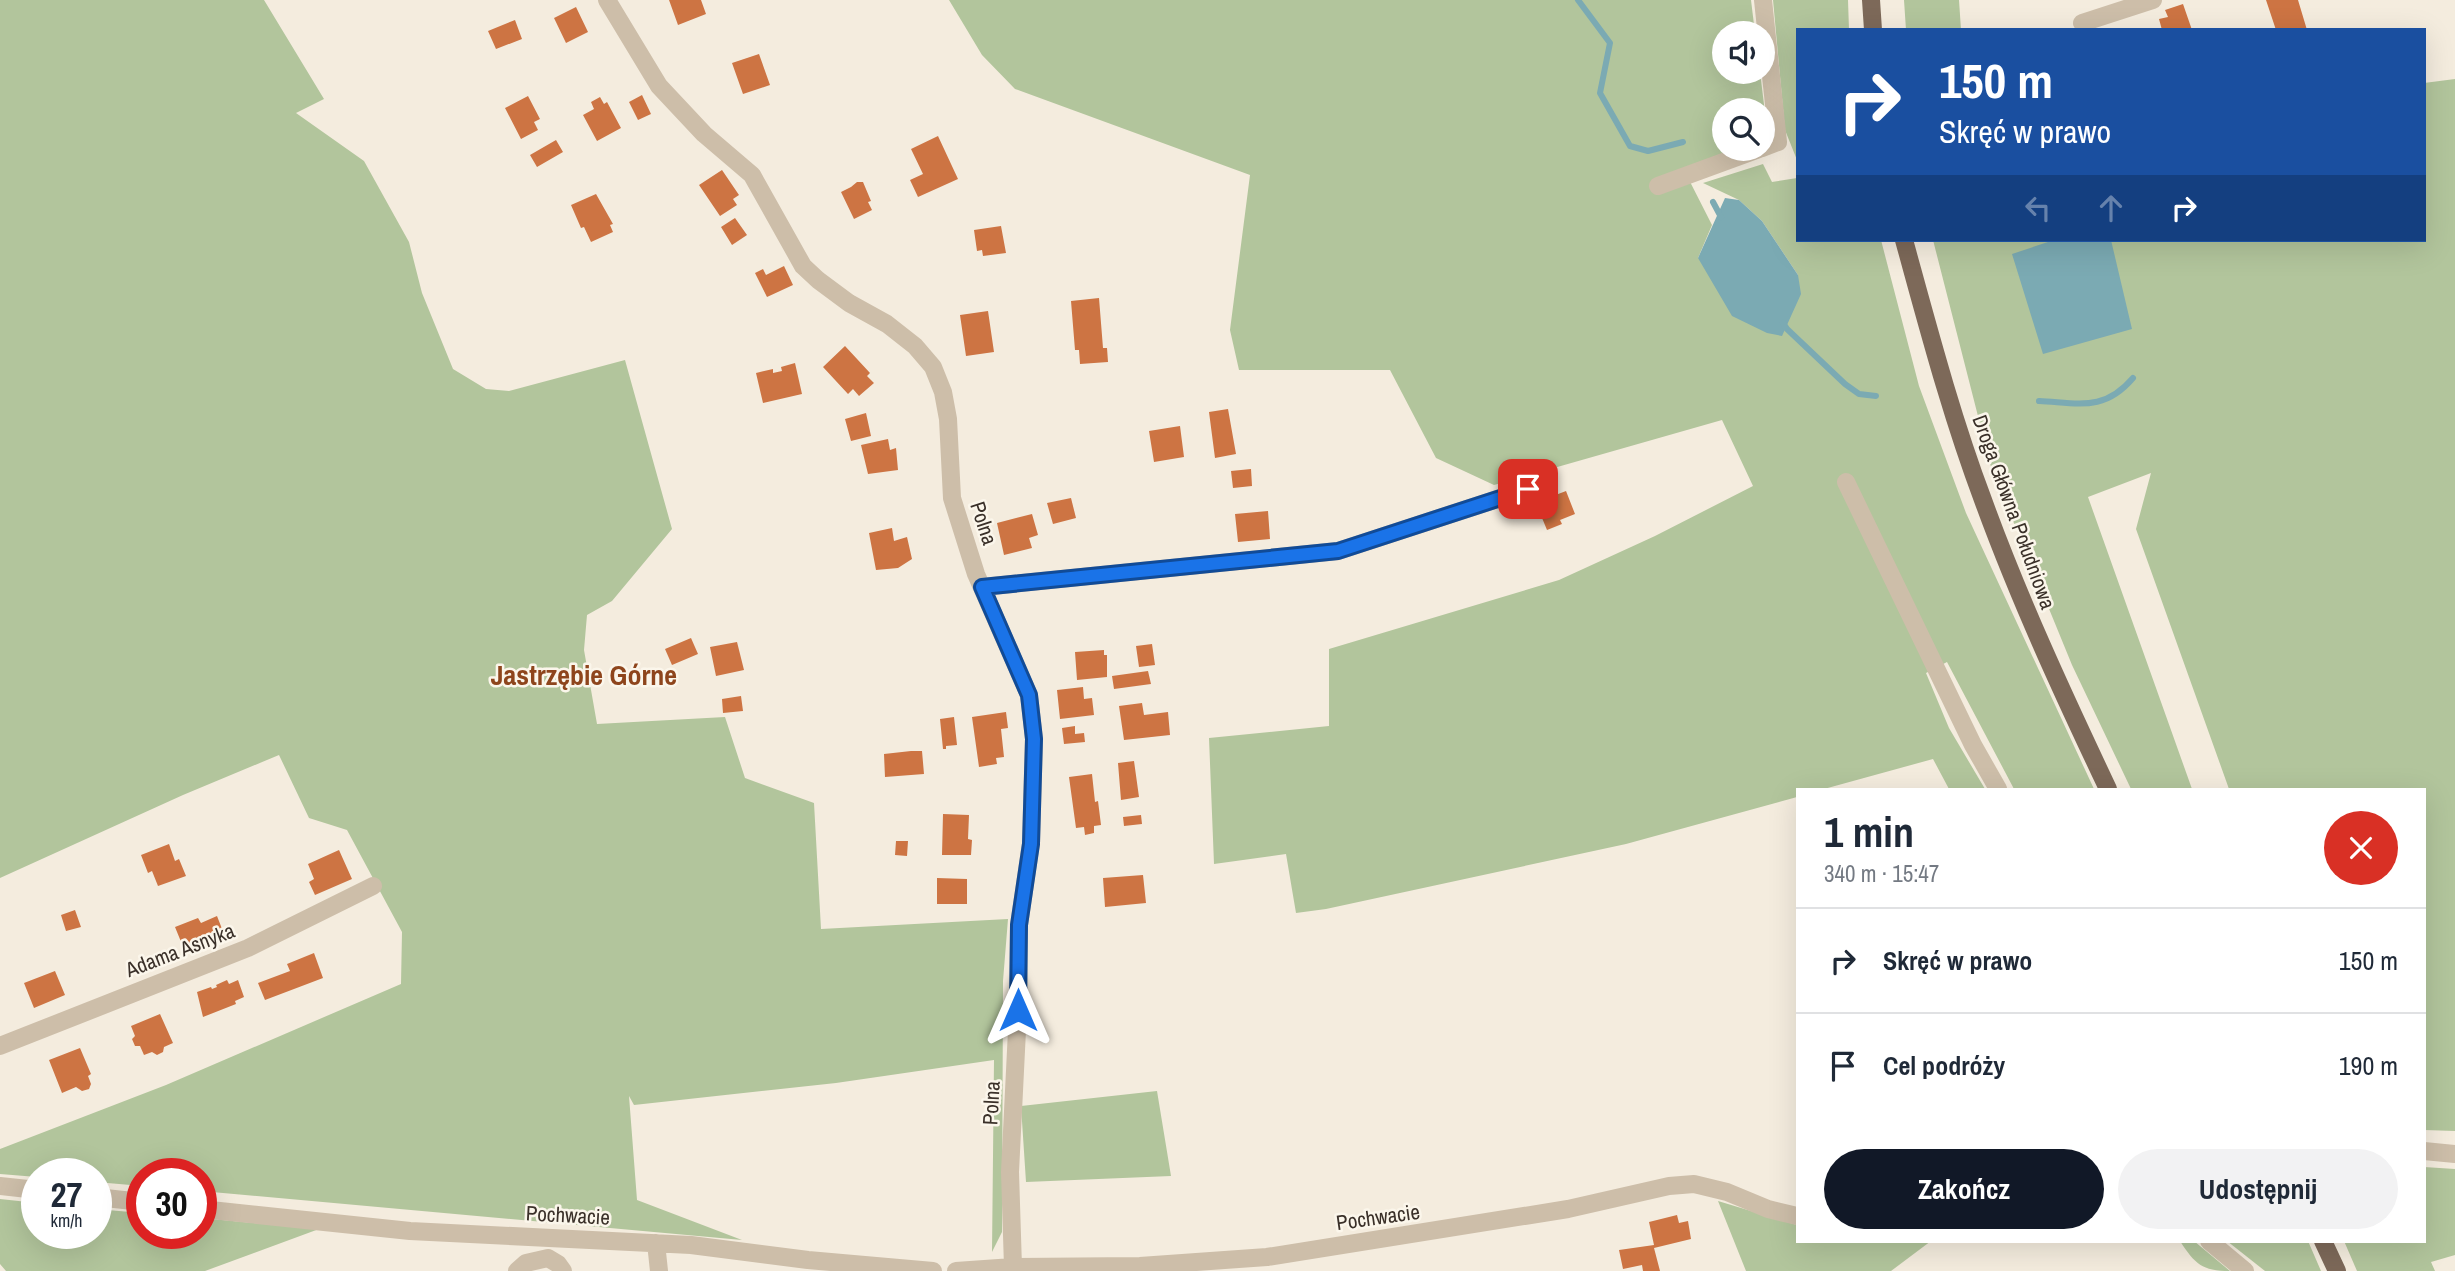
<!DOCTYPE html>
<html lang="pl">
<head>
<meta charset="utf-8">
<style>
	body { margin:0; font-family:"Archivo Narrow",sans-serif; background:#f2f2f3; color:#1f2937; height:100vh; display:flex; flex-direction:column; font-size:26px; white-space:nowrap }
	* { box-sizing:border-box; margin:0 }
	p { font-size:23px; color:#747a83 }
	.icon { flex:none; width:38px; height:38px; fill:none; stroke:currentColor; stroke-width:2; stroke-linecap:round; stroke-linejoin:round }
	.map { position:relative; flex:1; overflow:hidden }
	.drawer { position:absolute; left:1796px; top:788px; width:630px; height:455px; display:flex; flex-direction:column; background:#fff; border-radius:0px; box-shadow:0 7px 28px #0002 }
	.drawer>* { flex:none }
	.guide { position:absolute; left:1796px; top:28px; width:630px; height:214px; border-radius:0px; box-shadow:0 7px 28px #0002; background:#1a4fa0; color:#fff; overflow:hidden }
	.fabs { position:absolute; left:1712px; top:21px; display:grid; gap:14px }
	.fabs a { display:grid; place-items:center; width:63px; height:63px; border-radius:50%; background:#fff; box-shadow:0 7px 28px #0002; font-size:35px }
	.speed { position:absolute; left:21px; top:1158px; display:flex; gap:14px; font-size:35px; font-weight:700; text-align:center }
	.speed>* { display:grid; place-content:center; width:91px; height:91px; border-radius:50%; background:#fff; box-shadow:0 7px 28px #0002; line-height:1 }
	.speed small { font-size:18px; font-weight:400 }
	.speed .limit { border:10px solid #d22; background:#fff; color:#111 }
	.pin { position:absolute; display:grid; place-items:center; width:60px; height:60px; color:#fff; margin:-30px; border-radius:14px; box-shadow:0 4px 10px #0006 }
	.me { position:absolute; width:77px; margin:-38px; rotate:0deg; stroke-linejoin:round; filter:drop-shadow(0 0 5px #0008) }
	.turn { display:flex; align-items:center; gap:24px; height:147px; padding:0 28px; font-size:32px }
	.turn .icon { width:91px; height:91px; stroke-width:2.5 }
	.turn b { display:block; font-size:49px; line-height:60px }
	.lanes { display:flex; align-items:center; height:66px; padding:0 28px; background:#0003; justify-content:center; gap:35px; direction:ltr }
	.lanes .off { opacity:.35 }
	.round { display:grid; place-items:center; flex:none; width:74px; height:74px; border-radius:37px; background:#f2f2f3 }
	.head { display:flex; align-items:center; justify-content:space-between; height:119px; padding:0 28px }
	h1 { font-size:42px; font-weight:700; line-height:52px }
	.cta { display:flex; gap:14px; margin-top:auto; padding:14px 28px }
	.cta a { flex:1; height:80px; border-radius:42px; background:#111827; color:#fff; font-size:28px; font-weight:700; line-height:80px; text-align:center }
	.cta a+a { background:#f2f2f3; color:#1f2937 }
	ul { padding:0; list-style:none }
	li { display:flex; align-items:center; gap:21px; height:105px; padding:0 28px; border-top:2px solid #e0e1e3 }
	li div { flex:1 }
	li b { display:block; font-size:26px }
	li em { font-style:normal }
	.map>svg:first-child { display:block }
	.green { fill:#b2c59c }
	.water { fill:#7baab3 }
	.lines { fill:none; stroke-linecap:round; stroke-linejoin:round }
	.stream { stroke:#7baab3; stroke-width:6 }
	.building { fill:#cd7443 }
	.minor { stroke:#cdbea9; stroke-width:18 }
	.major { stroke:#7d6959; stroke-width:18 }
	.route-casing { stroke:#114b97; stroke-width:18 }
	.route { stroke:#1a73e8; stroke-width:12 }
	.labels { text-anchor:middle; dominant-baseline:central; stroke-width:5; stroke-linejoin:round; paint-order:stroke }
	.street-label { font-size:21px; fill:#3a3029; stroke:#fbf6eb }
	.district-label { font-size:28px; font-weight:bold; fill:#8e451c; stroke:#fbf6eb }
</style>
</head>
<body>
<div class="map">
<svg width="2455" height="1271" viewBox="0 0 2455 1271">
	<rect width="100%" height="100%" fill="#f4ecde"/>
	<path class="green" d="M0,0h264l60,99 -28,14 68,48 45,81 13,51 31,76 33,20 23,2 116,-31 47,169 -60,72 -25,14 -3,35 13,74 128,-7 20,61 69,25 7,126 187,-10 -5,62 -1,251 -10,20 2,-192 -158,23 -202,22 -5,-9 8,104 105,40 -541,-49v-17h-59v12l-46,-4v-8h-59v3l-37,-3v-25l166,-64 235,-101 1,-52 -55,-102 -38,-12 -30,-63 -96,40 -183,83z
		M949,0h802l4,33h-31v39h36l8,65 -6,3v-30h-38v39h15l-55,21 28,55 -14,33 100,17 -36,-54 -23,-21 -36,-17 60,-19 9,18 25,-4v62h84l38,146 47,127 128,276h-80l-67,-127 -21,11 23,55 36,61h-36l-16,-30 -109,30h-27v8l-171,47 -300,65 -30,4 -10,-59 -72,10 -5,-126 120,-12v-77l230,-69 96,-44 98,-50 -31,-66 -228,65 -58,-27 -46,-88h-151l-9,-40 20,-155 -235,-86 -33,-34z
		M1773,0h75l1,30h-52v130l-12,-30z
		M1904,0h55l2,30h-55z
		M2455,79v1052l-31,-1v-341h-195l-93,-260 15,-56 -63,24 104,292h-61l-59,-124 -81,-198 -58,-227h491v-157z
		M1157,1091l14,85 -145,6 -5,-76z
		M2424,1167l31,2v86l-24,7 4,9h-78l-13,-30h80z
		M0,1199l37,4v31h59v-25l46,4v21h59v-16l118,11 -114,42h-199l-6,-7z
		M1718,1201l79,24v16h54l8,2 72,-2 -40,30h-145z
		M2180,1241h14l36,30c-28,0 -35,-7 -50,-30z
		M2227,1241h81l13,30h-56z"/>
	<path class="water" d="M1725,198l14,2 23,21 36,54 3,19 -19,42 -15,-3 -35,-17 -34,-58z
		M2054,240h57l21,89 -89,25 -31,-100z"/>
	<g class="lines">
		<path class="stream" d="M1578,0l32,43 -10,50 30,53 18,5 35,-9
			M1713,202l8,15
			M1783,323l4,6 58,55 14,10 17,2
			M2039,401c40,2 65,11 94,-23"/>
	</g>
	<path class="building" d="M669,0h32l5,14 -28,11z
		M2266,0h32l9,30h-31z
		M2183,4l9,26h-30l-3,-11 9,-2 -3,-7z
		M576,7l12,25 -22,11 -12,-25z
		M515,20l7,19 -26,10 -8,-18z
		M759,54l11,31 -27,9 -11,-31z
		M642,95l9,19 -13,6 -9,-18z
		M528,96l12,23 -6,3 4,8 -17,9 -16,-31z
		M600,97l4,7 3,-2 14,26 -24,13 -14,-26 11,-6 -3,-7z
		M938,136l20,43 -40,18 -8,-17 13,-6 -12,-25z
		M556,140l7,12 -26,15 -7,-12z
		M722,170l17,25 -6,4 4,6 -17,11 -21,-31z
		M857,182h6l8,19 -3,1 4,8 -18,9 -13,-27 10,-5z
		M596,194l17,30 -3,1 3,7 -22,10 -7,-15 -3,1 -10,-23z
		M735,218l12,17 -15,10 -11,-18z
		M1001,226l5,27 -23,3 -1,-6 -5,1 -3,-21z
		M784,266l9,19 -26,12 -12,-24 8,-4 3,6z
		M1099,298l4,50h4l1,14 -28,2 -1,-14h-4l-4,-49z
		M988,311l6,41 -28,4 -6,-41z
		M845,346l25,27 -3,3 7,7 -15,13 -6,-7 -5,5 -25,-27z
		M795,363l7,31 -39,9 -7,-30 17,-4v4l9,-2 -1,-4z
		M1228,409l8,45 -21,4 -6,-46z
		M866,413l5,23 -20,5 -6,-22z
		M1180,426l4,31 -30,5 -5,-31z
		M888,439l2,11 6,-2 2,22 -30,4 -7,-29z
		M1251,469l1,17 -19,2 -2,-17z
		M1566,491l9,23 -15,6 2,4 -15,6 -7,-17 4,-2 -4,-10z
		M1071,498l5,20 -23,6 -6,-21z
		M1268,511l2,28 -32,3 -3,-28z
		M1032,514l6,21 -9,3 3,10 -28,7 -7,-32z
		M892,528l2,13 13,-4 5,22 -14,9 -22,2 -7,-37z
		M691,638l7,16 -26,11 -7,-16z
		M737,642l7,28 -28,6 -6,-29z
		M1152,644l3,21 -16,2 -3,-21z
		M1104,650v5h3v22l-30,3 -2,-28z
		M1148,671l3,13 -37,5 -2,-13z
		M1083,687l1,12 8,-1 2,17 -34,4 -3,-29z
		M741,696l2,15 -20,2 -1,-14z
		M1142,703l2,12 24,-3 2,23 -46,5 -5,-34z
		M1006,712l2,16 -7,1 3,28 -8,1 1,6 -18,3 -7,-50z
		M954,717l3,28 -11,1v3h-3l-3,-30z
		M1075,726v8l9,-1 1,9 -21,2 -2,-16z
		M911,751h11l2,23 -39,3 -1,-23z
		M1134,761l5,36 -18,3 -3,-37z
		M1092,774l3,28 3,-1 3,24 -7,1v7l-9,2 -1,-8 -8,1 -7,-51z
		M943,814l26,1 -1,24 4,1 -1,15h-29z
		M1141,815l1,9 -18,2 -1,-9z
		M896,841h12l-1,15 -12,-1z
		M169,844l6,17 4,-2 7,17 -28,10 -6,-15 -4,2 -7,-18z
		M339,850l13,29 -37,16 -6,-13 5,-3 -6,-15z
		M1143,875l3,28 -41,4 -2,-29z
		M937,878l30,1v25h-30z
		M75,910l6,17 -15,4 -5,-16z
		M217,916l7,18 -11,4 -2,-5 -5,2 4,10 -24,9 -11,-27 23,-9 3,5z
		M314,953l9,25 -58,22 -7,-17 32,-12 -3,-7z
		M55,971l10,24 -31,13 -10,-25z
		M227,980l2,4 9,-4 6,17 -9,4 1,3 -33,13 -6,-25 14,-5 1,2 5,-2 -1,-2z
		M160,1014l13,29 -9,4 -1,5 -6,3 -5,-3 -8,3 -4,-9h-5l-3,-7 3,-3 -4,-10z
		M80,1048l11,26 -3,2 3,8 -2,5 -7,2 -6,-4 -14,6 -13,-33z
		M1677,1215l2,8 9,-2 3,18 -37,9 6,23h-17l-1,-6 -19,4 -4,-19 35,-5 -5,-23z"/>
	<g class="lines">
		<path class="minor" d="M607,0l52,86 45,48 48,41 51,91 15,14 31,23 38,21 28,22 18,21 10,25 5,27 4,79 24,76 53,121 5,44 -3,104 -12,82 -1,85 -8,162 3,95
			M2082,23l71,-23
			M1762,148l16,-6 -15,-142
			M1658,186l101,-37
			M1846,482l127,263 25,44
			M982,587l356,-36 190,-62
			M0,1046l248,-98 125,-62
			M2424,1151l31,3
			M0,1186l37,4
			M96,1197l46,5
			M201,1209l209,22 281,14 117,15 125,11
			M2209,1241l36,30
			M656,1243l3,28
			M517,1271l9,-8 22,-5 10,6 5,7
			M956,1271l57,-4 127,-1 127,-9 301,-48 101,-23 25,-2 33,8 41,17 29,7"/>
		<path class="major" d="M1871,0l2,30
			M1904,240c24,87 47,175 79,260 36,99 80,194 125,289
			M2323,1241l14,30"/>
	</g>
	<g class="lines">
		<defs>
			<path id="route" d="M1018,1010l1,-85 12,-81 3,-105 -5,-44 -47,-108 356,-36 190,-62"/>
		</defs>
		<use href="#route" class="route-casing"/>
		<use href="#route" class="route"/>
	</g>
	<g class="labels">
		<g class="street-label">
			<text transform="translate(2014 512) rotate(70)">Droga Główna Południowa</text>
			<text transform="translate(984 523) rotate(72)">Polna</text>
			<text transform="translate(180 950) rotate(-21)">Adama Asnyka</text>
			<text transform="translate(991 1103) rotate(-87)">Polna</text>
			<text transform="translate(568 1215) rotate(3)">Pochwacie</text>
			<text transform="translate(1378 1217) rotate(-8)">Pochwacie</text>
		</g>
		<g class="district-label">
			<text x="584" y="675">Jastrzębie Górne</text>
		</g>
	</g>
</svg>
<div class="fabs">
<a><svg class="icon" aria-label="sound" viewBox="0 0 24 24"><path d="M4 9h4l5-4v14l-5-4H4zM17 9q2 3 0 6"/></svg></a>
<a><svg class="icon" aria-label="search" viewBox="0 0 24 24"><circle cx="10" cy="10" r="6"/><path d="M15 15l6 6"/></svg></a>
</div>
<div class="speed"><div>27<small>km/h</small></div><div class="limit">30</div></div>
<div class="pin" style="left:1528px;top:489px;background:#d93025"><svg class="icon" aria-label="arrive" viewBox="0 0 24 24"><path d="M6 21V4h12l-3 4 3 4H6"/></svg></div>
<svg class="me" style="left:1018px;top:1010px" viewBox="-20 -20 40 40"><path d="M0-17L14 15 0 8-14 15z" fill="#1a73e8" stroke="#fff" stroke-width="4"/></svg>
<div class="guide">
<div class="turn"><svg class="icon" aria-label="right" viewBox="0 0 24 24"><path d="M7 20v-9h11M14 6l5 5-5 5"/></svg><div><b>150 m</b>Skręć w prawo</div></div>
<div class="lanes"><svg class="icon off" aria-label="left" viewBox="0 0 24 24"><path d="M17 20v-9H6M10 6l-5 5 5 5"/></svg><svg class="icon off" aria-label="ahead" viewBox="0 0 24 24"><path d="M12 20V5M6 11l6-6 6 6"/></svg><svg class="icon" aria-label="right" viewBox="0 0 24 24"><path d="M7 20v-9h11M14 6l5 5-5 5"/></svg></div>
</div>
<section class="drawer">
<div class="head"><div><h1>1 min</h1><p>340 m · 15:47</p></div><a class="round" style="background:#d93025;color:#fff"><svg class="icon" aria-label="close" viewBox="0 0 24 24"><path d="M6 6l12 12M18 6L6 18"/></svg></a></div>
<ul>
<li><svg class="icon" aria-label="right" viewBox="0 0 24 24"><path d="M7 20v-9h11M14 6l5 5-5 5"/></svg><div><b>Skręć w prawo</b></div><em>150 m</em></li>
<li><svg class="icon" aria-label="arrive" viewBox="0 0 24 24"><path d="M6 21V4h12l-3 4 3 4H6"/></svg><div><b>Cel podróży</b></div><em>190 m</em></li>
</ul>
<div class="cta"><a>Zakończ</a><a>Udostępnij</a></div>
</section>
</div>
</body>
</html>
